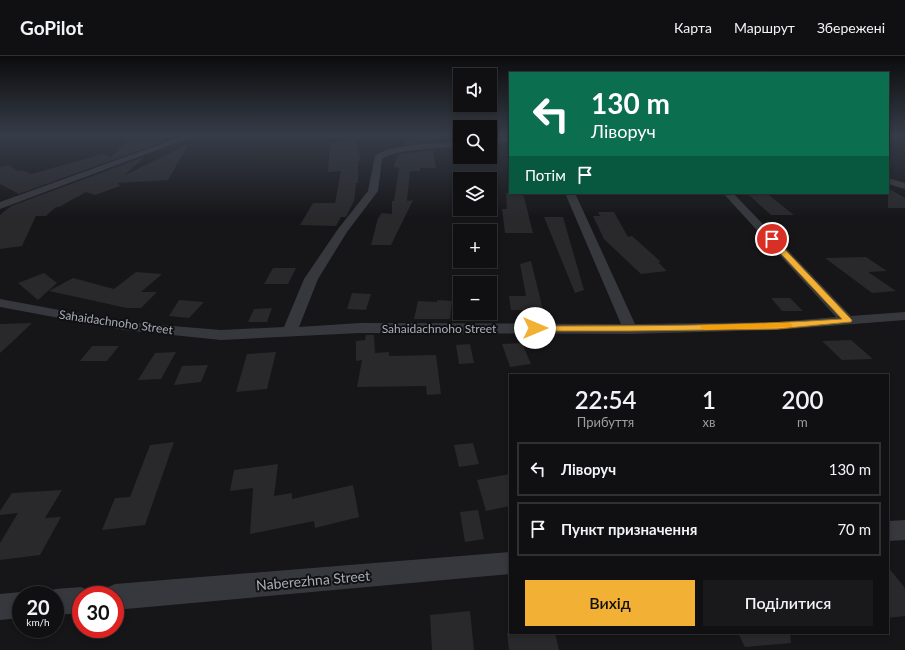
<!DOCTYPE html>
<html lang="uk">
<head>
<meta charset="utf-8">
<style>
	body { margin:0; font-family:Lato,sans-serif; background:#19191b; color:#f1f3f6; height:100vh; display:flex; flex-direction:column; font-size:15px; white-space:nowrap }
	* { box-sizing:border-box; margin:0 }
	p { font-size:13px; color:#9c9d9f }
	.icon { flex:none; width:22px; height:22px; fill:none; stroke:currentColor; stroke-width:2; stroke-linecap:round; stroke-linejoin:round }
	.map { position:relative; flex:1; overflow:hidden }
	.panel { position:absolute; left:509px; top:318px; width:380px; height:260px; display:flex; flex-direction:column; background:#101012; border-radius:0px; box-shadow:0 2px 6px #0003,0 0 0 1px #303032 }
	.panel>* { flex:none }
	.banner { position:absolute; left:509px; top:16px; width:380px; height:122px; border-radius:0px; box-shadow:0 2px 6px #0003,0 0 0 1px #303032; background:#0b6e4f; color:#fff; overflow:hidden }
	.tools { position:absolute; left:453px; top:12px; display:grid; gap:8px }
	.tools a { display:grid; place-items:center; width:44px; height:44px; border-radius:0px; background:#101012; box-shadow:0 2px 6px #0003,0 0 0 1px #303032; font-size:20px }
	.speed { position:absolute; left:12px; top:530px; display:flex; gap:8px; font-size:20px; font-weight:700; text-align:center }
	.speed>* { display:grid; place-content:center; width:52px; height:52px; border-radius:50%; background:#101012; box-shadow:0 2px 6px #0003,0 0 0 1px #303032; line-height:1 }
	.speed small { font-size:10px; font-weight:400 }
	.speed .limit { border:6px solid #d22; background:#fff; color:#111 }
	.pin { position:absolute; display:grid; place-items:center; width:34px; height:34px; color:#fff; margin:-17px; border:2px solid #fff; border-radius:50%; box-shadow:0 1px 4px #0007 }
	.me { position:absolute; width:44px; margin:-22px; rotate:90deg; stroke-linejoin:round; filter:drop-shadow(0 0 3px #0008) }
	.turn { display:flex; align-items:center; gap:14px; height:84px; padding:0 16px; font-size:18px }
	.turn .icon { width:52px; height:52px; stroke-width:2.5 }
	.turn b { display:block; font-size:28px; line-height:34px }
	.then { display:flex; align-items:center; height:38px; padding:0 16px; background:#0003; gap:8px; font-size:15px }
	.eta { display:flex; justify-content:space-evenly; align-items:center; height:68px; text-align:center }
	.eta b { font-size:24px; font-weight:600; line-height:28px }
	.button { display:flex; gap:8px; margin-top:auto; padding:8px 16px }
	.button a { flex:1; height:46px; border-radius:0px; background:#f2b134; color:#111; font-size:16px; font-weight:600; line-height:46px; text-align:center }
	.button a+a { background:#19191b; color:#f1f3f6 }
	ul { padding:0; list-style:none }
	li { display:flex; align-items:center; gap:12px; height:54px; margin:0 8px 6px; padding:0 8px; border:2px solid #303032; border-radius:0px }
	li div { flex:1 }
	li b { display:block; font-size:15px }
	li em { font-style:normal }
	header { display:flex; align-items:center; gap:24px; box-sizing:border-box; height:56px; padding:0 20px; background:#101012; border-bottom:1px solid #303032 }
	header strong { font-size:19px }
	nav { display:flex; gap:22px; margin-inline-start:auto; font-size:14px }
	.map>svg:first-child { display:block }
	.building { fill:#29292c }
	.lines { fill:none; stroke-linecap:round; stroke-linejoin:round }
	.minor { fill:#37383d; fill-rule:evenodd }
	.route { fill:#f2b134; stroke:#9d7322 }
	.slow { fill:#f59e0b }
	.labels { text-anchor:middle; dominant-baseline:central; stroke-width:4; stroke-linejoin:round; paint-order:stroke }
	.street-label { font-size:12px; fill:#a8adb8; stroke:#111113 }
	.near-street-label { font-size:14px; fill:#a8adb8; stroke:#111113 }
</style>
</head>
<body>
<header>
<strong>GoPilot</strong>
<nav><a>Карта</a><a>Маршрут</a><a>Збережені</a></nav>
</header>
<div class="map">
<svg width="905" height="594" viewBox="0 0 905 594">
	<rect width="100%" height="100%" fill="#161618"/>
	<path class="building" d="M431,79l1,7 -28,3 4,-9z
		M166,80l-9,8 -138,50 -19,-10v-17l9,-2 9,6 4,-1 9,4 72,-20 8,3 20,-20z
		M355,82l6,23h-3v22h-2l-2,18 -8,16h-5l-5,9 -36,-1 13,-22h22l6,-32 -13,1 2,-29z
		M189,88l-21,36 -50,3 2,3 -25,9 -9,-3 -27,15h-3l-10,9h-10l-14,30 -22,3v-34l11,-9 133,-49 -19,18z
		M433,94l3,18h-16v3h-10l-3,30 6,-1 -22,45h-20l7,-27 4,-5 10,1v-13h2l5,-33 -6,-1 6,-13z
		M888,132l17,10v10h-17z
		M506,137h17l10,40h-28l-3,-24h5z
		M749,139h20l25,20h-23z
		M598,156h16l14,25 4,-1 9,8 20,18h-3l9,9 -26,3 -37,-35 -11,-23h7z
		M544,161h19l21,73 -9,3z
		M866,201l21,14 -19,1 28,19 -24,2 -47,-35z
		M531,205l12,49h-32l-2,-14h17l-6,-32z
		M273,212h23l-8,16h-24z
		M136,216l26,2 -21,18h16l-16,16h-14l-78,-17 24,-13 41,11z
		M44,217l13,10 -19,17 -20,-17z
		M352,237l19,1 -5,16 -19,-1z
		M771,242h19l13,13h-21z
		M179,244l25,2 -15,16 -20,-2z
		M437,244l15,1 -2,18h-36l4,-18 19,1z
		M272,252l-5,14h-19l6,-13z
		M32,267l-20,19 -12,11v-29z
		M366,279h8l1,18 14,-1v4l47,-1 5,39 -14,1 -1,-9 -69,1 5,-27 -6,1v-20l9,-1z
		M851,284l22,19 -31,1 -20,-19z
		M522,287l9,21 -21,3 -8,-23z
		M470,288l4,19 -15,1 -3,-19z
		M92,290h27l-12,15h-27z
		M176,296l-15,27 -23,1 17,-27z
		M276,296l-9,37 -31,3 11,-38z
		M208,309l-7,17 -27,3 8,-19z
		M174,386l-29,83 -43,5 13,-32 15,-1 20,-52z
		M473,387l6,21 -20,3 -5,-22z
		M278,408l-4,32 18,-3v6l61,-14 6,32 -44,11 -1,-7 -64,13 3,-46 -23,3 4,-21z
		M510,418v32l-24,5 -9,-31z
		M62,434l-17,28 16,-1 -21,38 -40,5v-17l18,-30 -18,2v-4l12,-18z
		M478,454l6,29 -19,3 -5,-30z
		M888,511l17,21v28l-17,2z
		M470,555l4,39h-42l-2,-35z
		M507,577h48l4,17h-50z
		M738,577h52l1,10 -46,4z"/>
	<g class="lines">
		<path class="minor" d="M186,79h11l-197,74v-7z
			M510,81v4l-20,2v-4z
			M460,86v4c-15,2 -68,3 -78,13l-4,32 -31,41 -29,47 -19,48 61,-4 261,1 -56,-131h10l60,131 142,-2 59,-5 -113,-124h10l118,123 54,-4v8l-128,10 -147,4 -270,-1 -139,7 -97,-10 -124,-23v-8l124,23 97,8 63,-3 20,-48 34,-50 30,-38 7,-35c13,-12 66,-13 85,-14z
			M888,122l17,5v6l-17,-5z
			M905,464v20l-17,1v-20z
			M510,496v22l-395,36v-15h-12l3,-7 9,-4z
			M81,531l9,4 2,4h-11v18l-26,2v-20h-10l1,-2 9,-4z
			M21,536l7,3h-7v23l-21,2v-26z"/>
	</g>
	<linearGradient id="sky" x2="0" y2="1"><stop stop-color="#0c0c0d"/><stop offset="0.49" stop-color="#363c48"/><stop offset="1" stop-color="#363c48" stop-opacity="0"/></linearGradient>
	<rect width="905" height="162" fill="url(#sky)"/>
	<path class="route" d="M769,182h5l77,81 1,2 -1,1 -74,7 -147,2h-95l-4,-3 4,-2c102,0 205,0 307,-7l-73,-78z"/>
	<path class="slow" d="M789,267l3,1 1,1 -1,2 -88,3 -4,-3 4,-2z"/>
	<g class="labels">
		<g class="street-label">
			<text transform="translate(116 266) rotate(8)">Sahaidachnoho Street</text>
			<text x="439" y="272">Sahaidachnoho Street</text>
		</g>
		<g class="near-street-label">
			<text transform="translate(313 524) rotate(-5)">Naberezhna Street</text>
		</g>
	</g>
</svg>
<div class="tools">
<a><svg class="icon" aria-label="sound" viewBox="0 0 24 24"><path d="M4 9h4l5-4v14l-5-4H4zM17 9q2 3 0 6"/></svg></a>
<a><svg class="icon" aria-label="search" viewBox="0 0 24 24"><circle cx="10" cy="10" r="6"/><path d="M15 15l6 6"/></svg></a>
<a><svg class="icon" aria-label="layers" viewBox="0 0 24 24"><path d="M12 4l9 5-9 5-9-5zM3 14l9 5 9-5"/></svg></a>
<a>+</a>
<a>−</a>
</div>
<div class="speed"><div>20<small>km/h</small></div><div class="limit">30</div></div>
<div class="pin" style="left:772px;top:183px;background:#d93025"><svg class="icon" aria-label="arrive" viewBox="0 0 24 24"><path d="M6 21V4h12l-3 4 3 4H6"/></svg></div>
<svg class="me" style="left:535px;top:272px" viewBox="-20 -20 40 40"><circle r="19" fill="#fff"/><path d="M0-13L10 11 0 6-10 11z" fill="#f2b134"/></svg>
<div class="banner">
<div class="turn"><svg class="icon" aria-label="left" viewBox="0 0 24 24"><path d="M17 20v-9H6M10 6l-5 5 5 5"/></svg><div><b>130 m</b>Ліворуч</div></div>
<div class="then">Потім<svg class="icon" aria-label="arrive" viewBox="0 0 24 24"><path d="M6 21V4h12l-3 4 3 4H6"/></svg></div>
</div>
<section class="panel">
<div class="eta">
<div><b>22:54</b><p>Прибуття</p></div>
<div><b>1</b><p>хв</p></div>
<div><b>200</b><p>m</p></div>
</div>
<ul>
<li><svg class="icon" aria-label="left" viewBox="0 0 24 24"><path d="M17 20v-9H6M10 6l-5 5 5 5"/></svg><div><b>Ліворуч</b></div><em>130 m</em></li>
<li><svg class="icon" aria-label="arrive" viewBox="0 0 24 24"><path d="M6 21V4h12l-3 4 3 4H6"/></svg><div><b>Пункт призначення</b></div><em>70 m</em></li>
</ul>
<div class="button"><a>Вихід</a><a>Поділитися</a></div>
</section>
</div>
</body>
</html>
